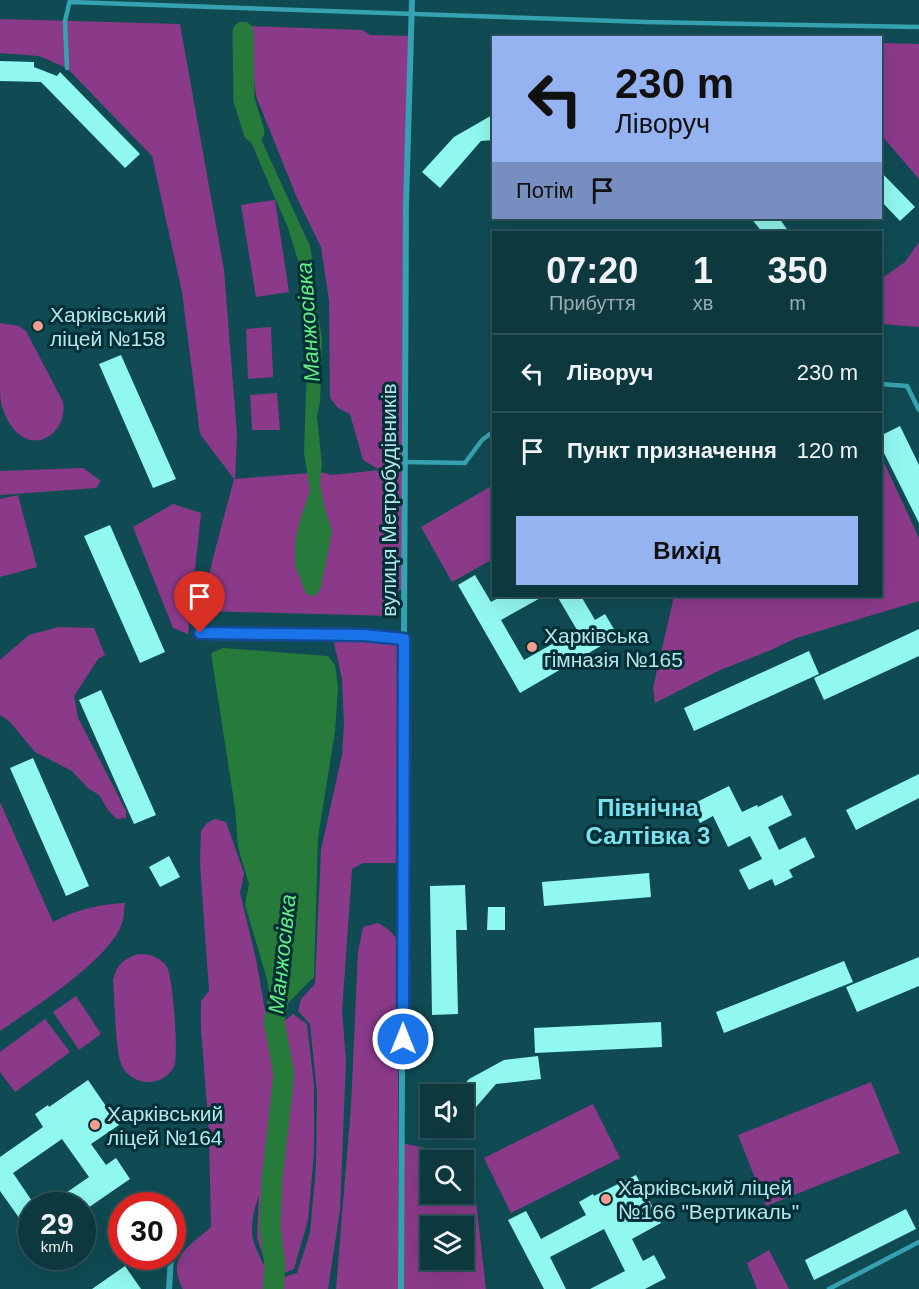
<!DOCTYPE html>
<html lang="uk">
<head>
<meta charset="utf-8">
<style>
	body { margin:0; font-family:Arial,sans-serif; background:#153f45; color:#f1f3f6; height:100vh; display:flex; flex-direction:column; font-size:22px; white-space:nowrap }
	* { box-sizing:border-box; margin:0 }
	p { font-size:20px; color:#9aacb0 }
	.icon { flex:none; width:33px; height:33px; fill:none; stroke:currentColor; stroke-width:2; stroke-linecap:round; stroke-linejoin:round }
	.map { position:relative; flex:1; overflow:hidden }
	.drawer { position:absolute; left:492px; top:231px; width:390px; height:366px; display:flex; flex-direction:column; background:#0c383e; border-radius:0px; box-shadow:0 6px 24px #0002,0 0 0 2px #2c5258 }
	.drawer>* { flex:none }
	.guide { position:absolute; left:492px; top:36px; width:390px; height:183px; border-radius:0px; box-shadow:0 6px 24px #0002,0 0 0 2px #2c5258; background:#95b2f1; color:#111; overflow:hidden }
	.tools { position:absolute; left:420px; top:1084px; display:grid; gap:12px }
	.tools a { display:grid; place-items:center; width:54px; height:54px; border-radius:0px; background:#0c383e; box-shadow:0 6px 24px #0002,0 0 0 2px #2c5258; font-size:30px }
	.speed { position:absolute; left:18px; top:1192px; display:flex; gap:12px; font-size:30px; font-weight:700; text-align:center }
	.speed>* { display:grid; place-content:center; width:78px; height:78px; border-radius:50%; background:#0c383e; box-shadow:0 6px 24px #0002,0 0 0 2px #2c5258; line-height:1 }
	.speed small { font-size:15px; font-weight:400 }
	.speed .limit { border:9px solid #d22; background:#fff; color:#111 }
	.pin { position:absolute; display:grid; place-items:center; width:51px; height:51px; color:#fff; margin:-62px -26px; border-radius:50% 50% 50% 0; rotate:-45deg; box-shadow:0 0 6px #0007 }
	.pin .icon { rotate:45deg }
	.me { position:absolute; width:66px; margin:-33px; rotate:0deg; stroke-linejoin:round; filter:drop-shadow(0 0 4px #0008) }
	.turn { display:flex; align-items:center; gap:21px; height:126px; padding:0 24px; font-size:27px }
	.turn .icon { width:78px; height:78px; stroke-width:2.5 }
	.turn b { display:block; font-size:42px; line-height:51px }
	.then { display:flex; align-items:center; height:57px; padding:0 24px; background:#0003; gap:12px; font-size:22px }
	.eta { display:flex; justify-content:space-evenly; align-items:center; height:102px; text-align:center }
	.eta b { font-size:36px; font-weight:600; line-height:42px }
	.cta { display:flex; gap:12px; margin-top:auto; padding:12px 24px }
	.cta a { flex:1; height:69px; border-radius:0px; background:#95b2f1; color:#111; font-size:24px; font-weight:600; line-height:69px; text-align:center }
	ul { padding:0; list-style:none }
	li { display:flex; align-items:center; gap:18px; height:78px; padding:0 24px; border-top:2px solid #2c5258 }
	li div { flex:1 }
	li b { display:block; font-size:22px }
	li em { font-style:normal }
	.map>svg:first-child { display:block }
	.green { fill:#8b3a8a; fill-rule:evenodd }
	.water { fill:#267a3a }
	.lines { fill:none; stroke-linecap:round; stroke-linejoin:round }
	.river { stroke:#267a3a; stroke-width:21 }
	.building { fill:#91f8ef }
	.lane { stroke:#36a2b1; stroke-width:4.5 }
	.street { stroke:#36a2b1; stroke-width:6 }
	.route-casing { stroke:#114b97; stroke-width:15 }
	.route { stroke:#1a73e8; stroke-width:10 }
	.poi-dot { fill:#f59c91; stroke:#002f35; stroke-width:2 }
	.labels { text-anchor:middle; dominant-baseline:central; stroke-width:6; stroke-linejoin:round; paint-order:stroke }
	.poi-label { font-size:21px; fill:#b5e4eb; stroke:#002f35; text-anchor:start }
	.street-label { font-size:21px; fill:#b5e4eb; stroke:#002f35 }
	.water-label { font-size:22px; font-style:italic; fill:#66ee82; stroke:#002f35 }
	.quarter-label { font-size:24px; font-weight:bold; fill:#7be1f1; stroke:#002f35 }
</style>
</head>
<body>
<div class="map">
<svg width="919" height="1289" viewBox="0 0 919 1289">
	<rect width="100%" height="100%" fill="#104b53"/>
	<path class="green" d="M0,19l180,5 44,246 13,165 -2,44 86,-7 11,3 48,-5 -17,-10 -13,-46 -12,-6 -8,-10 -1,-98 -8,-53 -24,-49 -41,-102 -8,-70 115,4 7,5 42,1 -6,168 -2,385 -9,2 -6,-4 4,8v21l-191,-5 10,-49 22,-83 -34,-45 -18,-142 -30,-136 -85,-88 -28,-12 -39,-3z
		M881,43l38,1v135l-38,-44z
		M275,200l14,92 -33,5 -15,-92z
		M919,242v85l-38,-3v-45l24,-17z
		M0,323l19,3 7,5 37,71c5,25 -21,50 -43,33 -9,-6 -16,-21 -19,-32 -1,-7 -1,-16 -1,-23 0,-19 0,-38 0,-57z
		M271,327l2,50 -25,2 -2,-50z
		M277,393l3,37h-28l-2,-35z
		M881,456l38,82v63l-123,37 -25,12 -53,21 -63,32 -2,-15 21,-92h206z
		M83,468l18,13 -5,7 -96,7v-24z
		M493,485v74l-41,23 -31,-55z
		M18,495l19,72 -37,10v-78z
		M173,504l28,9 -13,121 -15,-6 -40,-101z
		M58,627l36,1 11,27 -7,4 -24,37 4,22 48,93v7l-9,1 -9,-9 -9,-15 -11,-7 -16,-17 -37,-19 -26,-31 -9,-6v-55l29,-25z
		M343,640h26l35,5 -1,218h-40l-11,6 -10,142 4,50 -6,149 -12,79h-50l3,-11 16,-5 13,-40 6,-66 1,-74 -7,-69 -12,-13 3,-12 14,-15 6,-134 21,-95 2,-30 -2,-46 -8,-36z
		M0,802l53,120c22,-12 47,-18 72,-19 -1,7 -1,16 -4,23 -15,36 -88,82 -121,105z
		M215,819l11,3 18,51 -4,20 16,66 13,74 24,-19 14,10 7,62v66l-6,68 -14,49 -13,5 -15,-10 -9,-26 2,-42c-5,13 -9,29 -6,43 4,18 18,31 15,50h-85c-18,-31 7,-43 28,-62l-2,-95 -8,-104v-27l8,-10 -9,-128 1,-32 6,-8z
		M378,923l10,6 10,11v349h-62l15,-183 7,-154 5,-25z
		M140,954c11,0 21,4 27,13 6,10 12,90 7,100 -5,9 -15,15 -26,15 -10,0 -21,-6 -26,-16 -7,-14 -7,-67 -9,-86 3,-15 12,-23 27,-26z
		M76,996l25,38 -22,16 -26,-38z
		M45,1019l25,33 -55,40 -15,-20v-20z
		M871,1082l29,71 -134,53 -28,-71z
		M593,1104l27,54 -109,55 -27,-55z
		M402,1143l69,15 15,131h-85zM430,1161h34v33h-34zM430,1227h34v33h-34z
		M769,1250l20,39h-32l-10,-26z"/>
	<path class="water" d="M248,103l16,43 46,100 5,28 1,30 6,35 -2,63 -3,15 5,48 -2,17 4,24 8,25 -11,56 -5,9 -10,-2 -11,-29v-23l4,-19 11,-32 -6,-39 4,-115 -2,-34 -5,-33 -13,-42 -49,-114z
		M223,648l105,8 7,9 3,23 -3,43 -17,107 -4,139 -30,30 -10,15 -7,-43 -22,-74 4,-21 -11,-37 -3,-39 -24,-155z"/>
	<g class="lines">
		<path class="river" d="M243,32l1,68 10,32
			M273,1289l2,-23 -5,-40 2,-47 12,-105 -10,-52 5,-27"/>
	</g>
	<path class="building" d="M0,61l34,1v5l23,9 3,-4 80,82 -15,14 -84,-86 -41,-1z
		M494,114v26l-13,1 -41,47 -18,-16 32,-35z
		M880,171l35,36 -15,14 -20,-21z
		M751,218h28l10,14h-27z
		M121,355l55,124 -23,9 -54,-124z
		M900,426l19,39v58l-39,-78v-9z
		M110,525l55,127 -25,11 -56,-127z
		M475,575l16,27 11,-6h42l-43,24 23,40 53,-30 -20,-34h24l14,24 10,-6 13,22 -98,57 -62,-108z
		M919,629v27l-95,44 -10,-22z
		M809,651l10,23 -125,57 -10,-23z
		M101,690l55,125 -22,9 -55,-124z
		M33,758l56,128 -23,10 -56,-128z
		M919,774v24l-63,32 -10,-20z
		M729,786l13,26 15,-7 1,2 24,-12 10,20 -24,12 11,23 26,-13 10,20 -26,13 4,7 -18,9 -3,-7 -23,11 -10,-20 23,-11 -12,-23 -22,11 -15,-31 -13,7 -9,-18z
		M169,856l11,21 -20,10 -11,-20z
		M649,873l2,24 -107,9 -2,-24z
		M465,885l2,45h-11l2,84 -26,1 -2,-129z
		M488,907h17v23h-18z
		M919,957v29l-62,26 -11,-25z
		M844,961l9,21 -129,51 -8,-21z
		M661,1022l1,25 -127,6 -1,-25z
		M538,1056l3,23 -45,5 -32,37v-26h-9l14,-16 35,-19z
		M88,1080l31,45 -28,19 15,21 10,-7 14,21 -48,33v-6h-35l42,-29 -27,-38 -49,34 19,28v35l-32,-45v-34l43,-30 -8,-13 13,-9 1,2z
		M636,1175l25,48 -29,16 11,22 11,-6 12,23 -21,11h-55l35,-18 -21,-42 -54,28 16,32h-22l-36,-69 18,-9 15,28 45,-24 -7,-13 14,-8 1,2z
		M906,1209l10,20 -102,51 -9,-20z
		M125,1266l16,23h-49z"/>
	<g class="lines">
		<path class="lane" d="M70,2l575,20 274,5
			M67,68l-2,-47 5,-21
			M880,384l27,2 12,24
			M405,462l60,1 17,-23 12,-9
			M200,633l164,2 40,4
			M829,1289l90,-47"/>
		<path class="street" d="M169,1289l2,-32
			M401,1289l5,-1085 6,-204"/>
	</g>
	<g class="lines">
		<defs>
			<path id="route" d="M200,633l164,2 40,4 -1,400"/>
		</defs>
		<use href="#route" class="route-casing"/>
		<use href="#route" class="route"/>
	</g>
	<g class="poi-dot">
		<circle cx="38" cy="326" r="6"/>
		<circle cx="532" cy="647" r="6"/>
		<circle cx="95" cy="1125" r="6"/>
		<circle cx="606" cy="1199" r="6"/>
	</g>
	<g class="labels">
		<g class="poi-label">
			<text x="50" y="314">Харківський<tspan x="50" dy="24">ліцей №158</tspan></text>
			<text x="544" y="635">Харківська<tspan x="544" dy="24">гімназія №165</tspan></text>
			<text x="107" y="1113">Харківський<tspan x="107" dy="24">ліцей №164</tspan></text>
			<text x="618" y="1187">Харківський ліцей<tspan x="618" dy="24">№166 "Вертикаль"</tspan></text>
		</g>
		<g class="street-label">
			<text transform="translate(388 500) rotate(-90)">вулиця Метробудівників</text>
		</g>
		<g class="water-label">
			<text transform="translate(308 322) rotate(-94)">Манжосівка</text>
			<text transform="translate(282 954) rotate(-84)">Манжосівка</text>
		</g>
		<g class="quarter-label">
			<text x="648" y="807">Північна<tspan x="648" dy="28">Салтівка 3</tspan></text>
		</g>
	</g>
</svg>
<div class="tools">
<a><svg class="icon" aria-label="sound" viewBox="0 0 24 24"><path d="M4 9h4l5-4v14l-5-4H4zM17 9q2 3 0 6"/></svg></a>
<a><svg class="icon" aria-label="search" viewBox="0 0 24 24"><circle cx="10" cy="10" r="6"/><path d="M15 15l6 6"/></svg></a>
<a><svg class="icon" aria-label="layers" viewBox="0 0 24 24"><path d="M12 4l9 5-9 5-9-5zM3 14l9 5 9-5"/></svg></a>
</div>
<div class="speed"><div>29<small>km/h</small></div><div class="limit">30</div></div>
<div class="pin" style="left:200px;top:633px;background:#d93025"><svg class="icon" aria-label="arrive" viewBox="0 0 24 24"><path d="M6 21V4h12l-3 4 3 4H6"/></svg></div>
<svg class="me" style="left:403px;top:1039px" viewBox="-20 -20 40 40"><circle r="17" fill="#1a73e8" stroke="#fff" stroke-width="3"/><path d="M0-11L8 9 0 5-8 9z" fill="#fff"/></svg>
<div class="guide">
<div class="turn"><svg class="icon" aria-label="left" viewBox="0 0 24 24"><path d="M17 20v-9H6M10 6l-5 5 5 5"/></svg><div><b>230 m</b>Ліворуч</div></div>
<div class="then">Потім<svg class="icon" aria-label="arrive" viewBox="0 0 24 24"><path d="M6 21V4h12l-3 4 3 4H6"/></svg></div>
</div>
<section class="drawer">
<div class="eta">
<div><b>07:20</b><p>Прибуття</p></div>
<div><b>1</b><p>хв</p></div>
<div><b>350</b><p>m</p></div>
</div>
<ul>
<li><svg class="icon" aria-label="left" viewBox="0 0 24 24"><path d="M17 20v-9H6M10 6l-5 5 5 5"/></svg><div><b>Ліворуч</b></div><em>230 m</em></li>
<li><svg class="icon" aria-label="arrive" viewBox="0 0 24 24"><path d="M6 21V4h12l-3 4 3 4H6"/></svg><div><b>Пункт призначення</b></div><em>120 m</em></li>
</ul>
<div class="cta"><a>Вихід</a></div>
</section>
</div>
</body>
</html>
